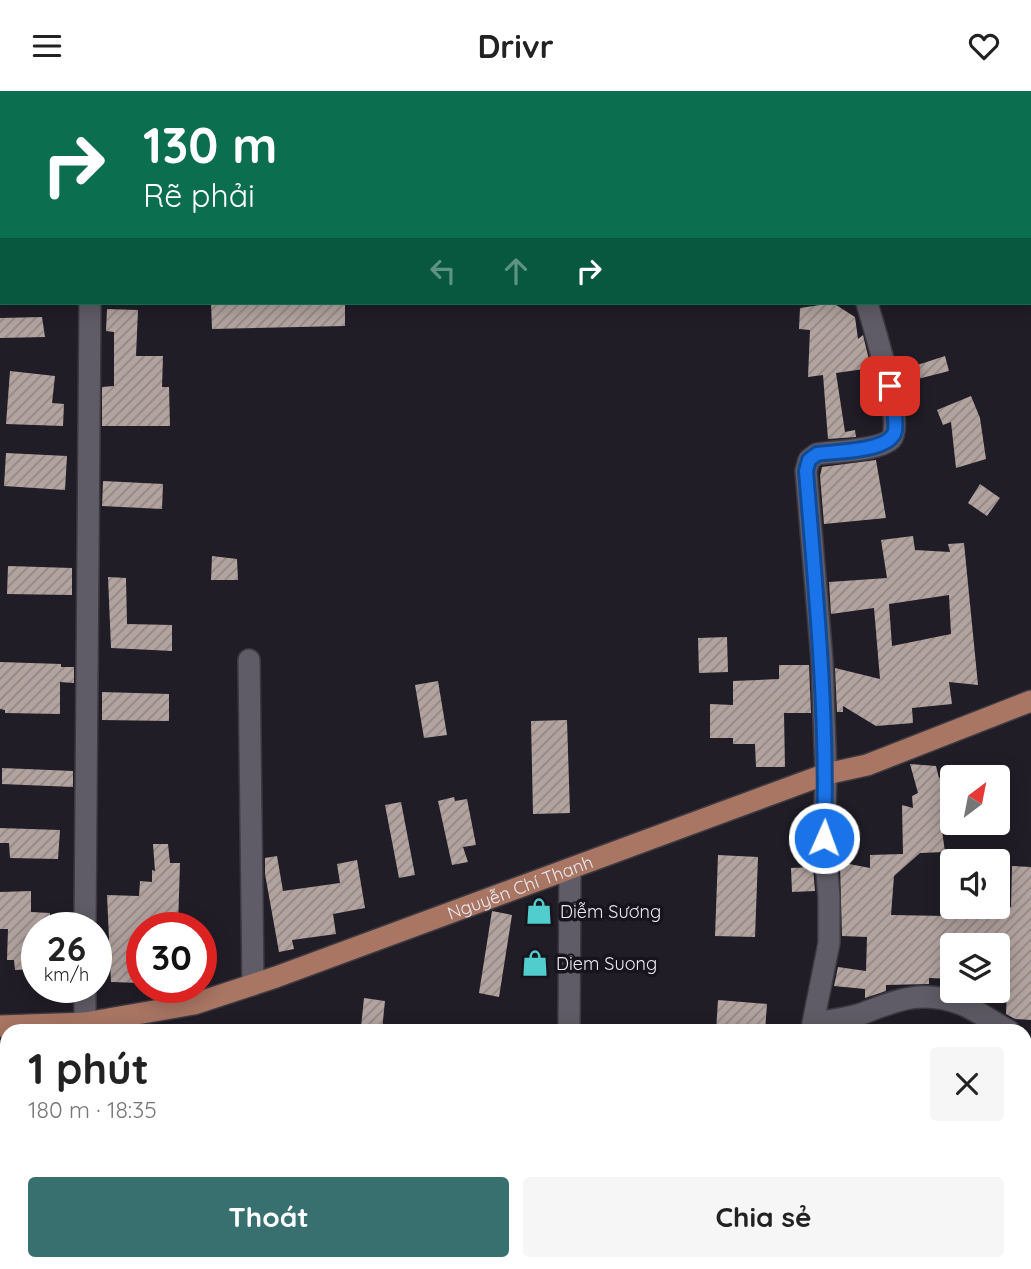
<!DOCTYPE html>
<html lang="vi">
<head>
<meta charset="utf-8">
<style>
	body { margin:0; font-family:Quicksand,sans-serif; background:#f6f6f6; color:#222; height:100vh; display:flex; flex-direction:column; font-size:26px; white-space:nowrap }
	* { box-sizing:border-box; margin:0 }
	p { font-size:23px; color:#767676 }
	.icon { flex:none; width:38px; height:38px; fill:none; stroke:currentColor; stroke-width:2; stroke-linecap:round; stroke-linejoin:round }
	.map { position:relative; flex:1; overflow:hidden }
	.sheet { position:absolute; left:0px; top:933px; width:1032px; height:247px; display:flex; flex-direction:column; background:#fff; border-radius:21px 21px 0 0; box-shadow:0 4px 18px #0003 }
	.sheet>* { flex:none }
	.guide { position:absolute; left:0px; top:0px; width:1032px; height:214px; box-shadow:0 4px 18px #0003; background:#0b6e4f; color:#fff; overflow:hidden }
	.needle { width:46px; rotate:32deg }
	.fabs { position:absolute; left:940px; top:674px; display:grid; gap:14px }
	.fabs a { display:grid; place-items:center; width:70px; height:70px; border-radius:7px; background:#fff; box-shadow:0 4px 18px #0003; font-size:35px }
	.speed { position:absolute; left:21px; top:821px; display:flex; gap:14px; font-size:35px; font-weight:700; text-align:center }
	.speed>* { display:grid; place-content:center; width:91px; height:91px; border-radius:50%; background:#fff; box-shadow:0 4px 18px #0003; line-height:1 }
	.speed small { font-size:18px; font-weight:400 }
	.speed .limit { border:10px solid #d22; background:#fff; color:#111 }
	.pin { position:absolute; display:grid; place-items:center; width:60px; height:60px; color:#fff; margin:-30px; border-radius:14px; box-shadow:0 4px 10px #0006 }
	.me { position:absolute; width:77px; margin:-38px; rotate:2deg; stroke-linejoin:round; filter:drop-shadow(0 0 5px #0008) }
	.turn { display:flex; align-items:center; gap:24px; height:147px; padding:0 28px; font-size:32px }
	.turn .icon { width:91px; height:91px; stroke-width:2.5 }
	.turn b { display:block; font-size:49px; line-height:60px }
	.lanes { display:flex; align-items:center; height:66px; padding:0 28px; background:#0003; justify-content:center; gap:35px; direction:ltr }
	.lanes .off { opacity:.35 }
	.round { display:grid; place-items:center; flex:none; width:74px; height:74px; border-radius:7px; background:#f6f6f6 }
	.head { display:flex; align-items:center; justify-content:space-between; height:119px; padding:0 28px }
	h1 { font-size:42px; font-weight:700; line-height:52px }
	.action { display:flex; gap:14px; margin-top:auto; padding:14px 28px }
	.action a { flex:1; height:80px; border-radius:7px; background:#386f6f; color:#fff; font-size:28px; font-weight:700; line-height:80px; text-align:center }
	.action a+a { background:#f6f6f6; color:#222 }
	header { display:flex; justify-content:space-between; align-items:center; height:91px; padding:0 28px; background:#fff; font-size:32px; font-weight:700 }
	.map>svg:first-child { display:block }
	.pitch { fill:#422768 }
	.building { fill:url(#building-hatch); fill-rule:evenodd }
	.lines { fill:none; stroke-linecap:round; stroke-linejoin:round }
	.minor-casing { stroke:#3c3940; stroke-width:24 }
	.major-casing { stroke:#3c3940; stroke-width:24 }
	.minor { stroke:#5f5c67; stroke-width:21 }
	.major { stroke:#aa7664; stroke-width:21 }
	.route-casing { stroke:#114b97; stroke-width:18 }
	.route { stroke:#1a73e8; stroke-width:12 }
	.labels { text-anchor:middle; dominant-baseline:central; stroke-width:7; stroke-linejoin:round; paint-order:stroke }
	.street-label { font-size:18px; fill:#ebe9f0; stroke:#17141d }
	.poi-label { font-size:18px; fill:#ebe9f0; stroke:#17141d; text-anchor:start }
</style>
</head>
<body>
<header><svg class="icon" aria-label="menu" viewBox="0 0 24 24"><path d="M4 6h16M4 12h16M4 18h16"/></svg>Drivr<svg class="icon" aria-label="heart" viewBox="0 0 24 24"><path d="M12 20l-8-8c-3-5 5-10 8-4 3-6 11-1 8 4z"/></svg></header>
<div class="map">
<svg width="1031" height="1178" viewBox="0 0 1031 1178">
	<defs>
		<pattern id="building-hatch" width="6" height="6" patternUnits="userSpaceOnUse" patternTransform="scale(1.75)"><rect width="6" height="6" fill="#b2a39f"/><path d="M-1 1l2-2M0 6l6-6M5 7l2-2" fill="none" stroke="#928785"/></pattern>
	</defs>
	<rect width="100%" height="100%" fill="#201d27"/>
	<path class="pitch" d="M580,1172l62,1v5h-63z"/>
	<path class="building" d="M211,212h134v23l-133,3z
		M833,212l22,14 3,22 5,-4 8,33 -35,5 9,59 10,-2 1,7 -28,2 -5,-64 -15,2 2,-47 -11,-1 1,-21z
		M107,218l31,1 -2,46h27l-1,31h7l1,39h-68v-39l12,-1v-54l-8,-1z
		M42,226l3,20 -45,1v-20z
		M945,265l4,15 -47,12 -3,-12z
		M10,280l45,5 -3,27 12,1 -1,22 -57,-2z
		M971,305l9,22 6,41 -30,9 -5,-46 -8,3 -6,-15z
		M6,362l61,3 -2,34 -61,-4z
		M876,369l10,58 -62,6 -4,-48 2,-9z
		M103,390l60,3 -1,25 -60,-3z
		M980,393l20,14 -13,18 -19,-13z
		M913,445l2,14 35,2 -2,-8 16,-1 14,142 -29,-3 3,22 -40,4 1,15 -37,3 -33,-20v6h-6l-2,-44 45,11 -6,-71 -43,6 -2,-32 58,-4 -6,-38zM949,504l2,39 -59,12 -3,-42z
		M212,465l25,3 1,21h-27z
		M8,475l64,2v27l-65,-1z
		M108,486l18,1 1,46 45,1v26l-61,-3z
		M727,546l1,35 -29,1 -1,-35z
		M0,571l61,2v3h13v16l-14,-1v32l-55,-1v-3l-5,-1z
		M779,574h30l2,48h-27l1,54h-29l-1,-23h-22v-6h-23v-34l23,1v-24l46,-2z
		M438,590l9,54 -23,3 -9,-53z
		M102,601l67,2v27l-67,-1z
		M567,629l3,93 -37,1 -2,-93z
		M910,673l26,2 3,12 13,-2v47h-11l4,29 -25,1 -26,23 -3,39 55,1 1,-9h64l1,-41 19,1v153l-16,-1 -9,-5 3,-69h-57v34l-23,-1v6l-43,1v6l-21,7v-9l-31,-3 4,-19 28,4 1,-34 -25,-1 -2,-71h4v-2l26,5v-13l33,-1 -1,-49 11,3 -1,-12 6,-3z
		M2,677l71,3v16l-71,-3z
		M454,706l1,4 12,-2 9,46 -13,2 5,15 -16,3 -14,-64z
		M401,711l14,73 -16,3 -14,-73z
		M0,737l60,2 -2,29 -48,-1 -1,-15h-9z
		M153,753h15l2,19h10l-2,63 -36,1v56l-31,-1 -4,-87 32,1 1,-15 12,1v-12l3,1z
		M718,764l40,2 -3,80 -40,-1z
		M277,765l6,35 57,-8 -3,-19 20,-4 8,48 -32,6 3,20 -44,6 2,9 -15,3 -14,-78v-16z
		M813,776l2,24 -23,1 -1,-24z
		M31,800v21l19,1v14h-13v42l-22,1 -1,-10h-7l1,-31h-8v-37z
		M492,820l20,4 -13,82 -20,-4z
		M364,907l21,3 -3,29 -21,-3z
		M718,909l49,4 -2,27h-49z"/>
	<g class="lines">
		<defs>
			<path id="minor" d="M89,0v2
				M175,0v2
				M366,0v2
				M811,2l2,-2
				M0,177h2
				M249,569l4,325
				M85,836l5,-624
				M85,932v-36
				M813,932c15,-2 33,-4 48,-9 36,-14 61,-25 100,-10 17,7 32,18 48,27
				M569,940l1,-162
				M813,940v-8l16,-80v-46l-5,-59 2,-64 -4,-114 -16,-189 3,-11 8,-6c17,-3 62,-3 74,-15 14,-15 -18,-114 -24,-136
				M58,1178v-6
				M843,1178l2,-6"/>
			<g id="major">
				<path id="s1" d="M0,935l85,-3 109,-19 82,-27 550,-203 41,-9 164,-64"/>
			</g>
		</defs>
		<use href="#minor" class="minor-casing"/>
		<use href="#major" class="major-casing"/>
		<use href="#minor" class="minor"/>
		<use href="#major" class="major"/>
	</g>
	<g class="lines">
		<defs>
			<path id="route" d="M824,747c4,-123 -8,-244 -18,-367l3,-11 8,-6c18,-3 73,-2 78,-23 2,-13 -3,-31 -5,-45"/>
		</defs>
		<use href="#route" class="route-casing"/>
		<use href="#route" class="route"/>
	</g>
	<defs>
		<symbol id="shop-bare" viewBox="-9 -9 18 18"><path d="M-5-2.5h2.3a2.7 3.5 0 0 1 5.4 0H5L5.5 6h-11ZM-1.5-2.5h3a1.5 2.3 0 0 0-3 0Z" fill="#52cdcd" stroke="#17141d" stroke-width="2.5" paint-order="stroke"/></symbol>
	</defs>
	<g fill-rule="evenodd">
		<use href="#shop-bare" x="520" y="801" width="38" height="38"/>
		<use href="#shop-bare" x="516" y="853" width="38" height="38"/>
	</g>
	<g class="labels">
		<g class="street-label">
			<text stroke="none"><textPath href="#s1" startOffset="542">Nguyễn Chí Thanh</textPath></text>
		</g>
		<g class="poi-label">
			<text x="560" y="820">Diễm Sương</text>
			<text x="556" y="872">Diem Suong</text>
		</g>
	</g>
</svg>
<div class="fabs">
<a><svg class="needle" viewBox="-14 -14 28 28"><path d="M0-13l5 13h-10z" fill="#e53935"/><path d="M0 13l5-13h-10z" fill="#767676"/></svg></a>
<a><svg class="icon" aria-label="sound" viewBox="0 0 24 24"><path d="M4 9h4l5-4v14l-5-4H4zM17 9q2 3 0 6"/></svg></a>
<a><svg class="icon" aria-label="layers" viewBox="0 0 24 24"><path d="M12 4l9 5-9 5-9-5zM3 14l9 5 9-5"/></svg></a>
</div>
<div class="speed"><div>26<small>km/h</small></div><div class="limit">30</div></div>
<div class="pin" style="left:890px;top:295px;background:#d93025"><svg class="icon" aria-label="arrive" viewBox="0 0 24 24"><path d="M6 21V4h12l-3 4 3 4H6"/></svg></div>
<svg class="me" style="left:824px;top:747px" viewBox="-20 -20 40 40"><circle r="17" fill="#1a73e8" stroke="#fff" stroke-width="3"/><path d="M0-11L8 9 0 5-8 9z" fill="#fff"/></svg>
<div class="guide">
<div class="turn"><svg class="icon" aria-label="right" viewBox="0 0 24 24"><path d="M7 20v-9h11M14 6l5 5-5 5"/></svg><div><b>130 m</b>Rẽ phải</div></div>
<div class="lanes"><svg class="icon off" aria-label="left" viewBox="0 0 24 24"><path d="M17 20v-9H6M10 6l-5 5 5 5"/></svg><svg class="icon off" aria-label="ahead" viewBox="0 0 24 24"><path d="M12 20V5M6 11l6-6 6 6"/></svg><svg class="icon" aria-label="right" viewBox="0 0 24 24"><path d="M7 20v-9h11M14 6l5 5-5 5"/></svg></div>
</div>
<section class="sheet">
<div class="head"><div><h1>1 phút</h1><p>180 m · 18:35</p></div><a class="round"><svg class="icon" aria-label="close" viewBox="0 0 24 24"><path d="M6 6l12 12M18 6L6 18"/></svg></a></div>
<div class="action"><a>Thoát</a><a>Chia sẻ</a></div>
</section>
</div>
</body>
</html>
